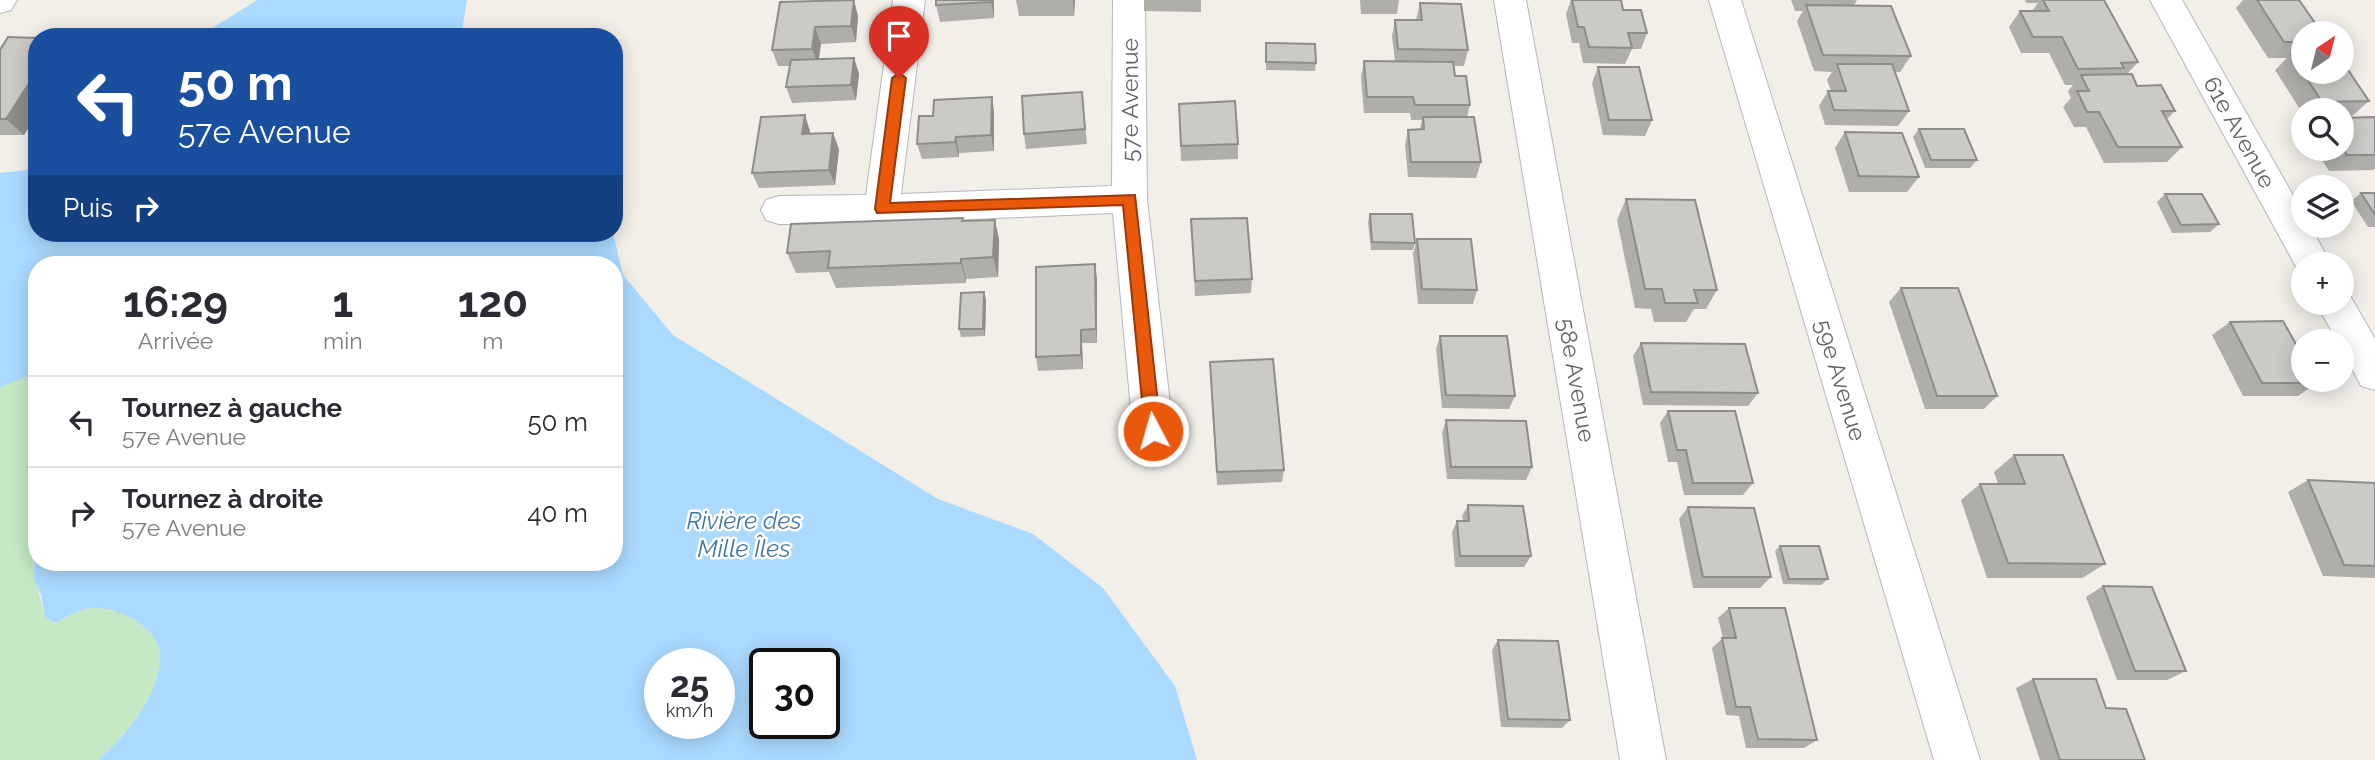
<!DOCTYPE html>
<html lang="fr">
<head>
<meta charset="utf-8">
<style>
	body { margin:0; font-family:Raleway,sans-serif; background:#f7f7f7; color:#2b2b33; height:100vh; display:flex; flex-direction:column; font-size:26px; white-space:nowrap }
	* { box-sizing:border-box; margin:0 }
	p { font-size:23px; color:#7c7c81 }
	.icon { flex:none; width:38px; height:38px; fill:none; stroke:currentColor; stroke-width:2; stroke-linecap:round; stroke-linejoin:round }
	.map { position:relative; flex:1; overflow:hidden }
	.sheet { position:absolute; left:28px; top:256px; width:595px; height:315px; display:flex; flex-direction:column; background:#fff; border-radius:28px; box-shadow:0 4px 18px #0003 }
	.sheet>* { flex:none }
	.hud { position:absolute; left:28px; top:28px; width:595px; height:214px; border-radius:28px; box-shadow:0 4px 18px #0003; background:#1a4fa0; color:#fff; overflow:hidden }
	.needle { width:46px; rotate:35deg }
	.fabs { position:absolute; left:2291px; top:21px; display:grid; gap:14px }
	.fabs a { display:grid; place-items:center; width:63px; height:63px; border-radius:50%; background:#fff; box-shadow:0 4px 18px #0003; font-size:35px }
	.speed { position:absolute; left:644px; top:648px; display:flex; gap:14px; font-size:35px; font-weight:700; text-align:center }
	.speed>* { display:grid; place-content:center; width:91px; height:91px; border-radius:50%; background:#fff; box-shadow:0 4px 18px #0003; line-height:1 }
	.speed small { font-size:18px; font-weight:400 }
	.speed .limit { border:4px solid #111; border-radius:10px; background:#fff; color:#111 }
	.pin { position:absolute; display:grid; place-items:center; width:60px; height:60px; color:#fff; margin:-72px -30px; border-radius:50% 50% 50% 0; rotate:-45deg; box-shadow:0 0 7px #0007 }
	.pin .icon { rotate:45deg }
	.me { position:absolute; width:77px; margin:-38px; rotate:354deg; stroke-linejoin:round; filter:drop-shadow(0 0 5px #0008) }
	.turn { display:flex; align-items:center; gap:24px; height:147px; padding:0 35px; font-size:32px }
	.turn .icon { width:91px; height:91px; stroke-width:2.5 }
	.turn b { display:block; font-size:49px; line-height:60px }
	.then { display:flex; align-items:center; height:66px; padding:0 35px; background:#0003; gap:14px; font-size:26px }
	.eta { display:flex; justify-content:space-evenly; align-items:center; height:119px; text-align:center }
	.eta b { font-size:42px; font-weight:700; line-height:49px }
	ul { padding:0; list-style:none }
	li { display:flex; align-items:center; gap:21px; height:91px; padding:0 35px; border-top:2px solid #e1e1e2 }
	li div { flex:1 }
	li b { display:block; font-size:26px }
	li em { font-style:normal }
	.map>svg:first-child { display:block }
	.green { fill:#c5e8c5 }
	.water { fill:#aadaff; fill-rule:evenodd }
	.lines { fill:none; stroke-linecap:round; stroke-linejoin:round }
	.minor-casing { stroke:#b5b8bc; stroke-width:2 }
	.minor { fill:#fff; fill-rule:evenodd }
	.wall { fill:#afaea9 }
	.shaded-wall { fill:#8f8d8a }
	.building { fill:#cccac5; stroke:#8f8d8a; stroke-width:2 }
	.route { fill:#ea580c; stroke:#983908; stroke-width:2 }
	.labels { text-anchor:middle; dominant-baseline:central; stroke-width:5; stroke-linejoin:round; paint-order:stroke }
	.street-label { font-size:23px; fill:#5f6368; stroke:#fff }
	.water-label { font-size:24px; font-style:italic; fill:#4174aa; stroke:#fff }
</style>
</head>
<body>
<div class="map">
<svg width="2375" height="760" viewBox="0 0 2375 760">
	<rect width="100%" height="100%" fill="#f1efe8"/>
	<path class="green" d="M0,307l37,4v234c-10,21 4,50 8,73l10,5c10,-5 24,-14 35,-15 27,-2 74,20 70,53 -4,38 -35,75 -62,99h-98z"/>
	<path class="water" d="M257,0h210l-5,31 10,6h-274z
		M37,169v64h576l10,42 50,60 265,164 95,35 70,54 72,98 22,74h-1099c27,-23 58,-61 62,-99 4,-33 -43,-55 -70,-53 -11,1 -25,10 -35,15l-10,-5 -4,-23 -7,-16 1,-64 2,47h577v-298h-577v109l-37,14v-214zM660,663h59v60h-59zM765,663h59v60h-59z"/>
	<g class="lines">
		<defs>
			<path id="minor" d="M0,0h17l-6,10 -11,3z
				M893,0h32l-24,194 211,-8 1,-186h32l2,199 26,232 -6,12 -14,5 -14,-5 -6,-12 -20,-218 -231,10 -103,1 -13,-4 -5,-10 5,-10 13,-4 87,-1z
				M1494,0h32l140,760h-46z
				M1709,0h32l239,760h-46z
				M2150,0h32l121,213v13h7l21,38h-28v11l-3,-1z
				M2342,290l6,2 27,47v51l-14,-4 -19,-37v-8h-5l-21,-38h26z"/>
		</defs>
		<use href="#minor" class="minor-casing"/>
		<use href="#minor" class="minor"/>
	</g>
	<path class="wall" d="M994,0v18l-54,4 -4,-17z
		M1016,0h59l-1,16h-55z
		M1144,0h57v12l-57,-1z
		M1360,0h39l-2,14h-36z
		M1571,0h50l2,10 24,23 -6,16h-9l-7,15 -42,-1 -4,-20h-7l-6,-29z
		M1791,0h66l-3,5 57,51 -11,16h-5l14,39 -11,15 -73,-1 -6,-19 9,-15h3l-4,-11 5,-8 -18,-1 -17,-50 6,-10h-8z
		M2025,0h79l34,62 -11,12 10,12 38,25 -8,8 15,28 -15,15 -63,1 -18,-36h-12l-11,-20 8,-9 -3,-7 5,-6h-8l-16,-32h-28l-12,-26 11,-16h12l6,-8h-12z
		M2243,0h56l4,33v39l66,29 -18,16h-9v-7h-39v4l-28,-44 12,-12h-19l-32,-50z
		M780,2l78,14 -2,26 -35,2 -3,15 36,-1 5,16 -3,26 -64,3 -6,-16 4,-21h-12l-6,-16z
		M1420,3l48,47 -4,16h-10l1,10 15,29 -3,12 14,45 -5,16 -68,-1 -3,-32 3,-15 12,-1 2,-9h-11l-1,-7h-46l-3,-36 3,-16h31l-3,-25 3,-16h21z
		M37,38v76l-13,21h-24v-85z
		M1266,43l50,20 -1,8 -49,-1z
		M1598,67l54,53 -7,16 -42,-1 -11,-52z
		M1082,92l5,52 -61,5 -2,-15z
		M1179,104l59,40v15l-57,2z
		M994,112v39l-35,2v4l-37,2 -5,-15z
		M2375,117v52l-2,1 -44,1 -14,-22h27v-31z
		M1919,129l58,31 -7,8h-45l-12,-31z
		M810,131v3l29,15 -4,36 -76,3 -7,-15z
		M1845,132l74,45 -12,15h-58l-14,-44z
		M2361,193h14v34h-7l-17,-26z
		M2165,194l54,30 -9,8 -38,1 -15,-31z
		M1626,199l91,91 -11,19h-12l-8,13h-32l-3,-13 -16,-1 -18,-88z
		M1370,214l45,29 -2,7h-42l-3,-28z
		M963,218l1,3 31,-1 4,20 -1,37 -32,2v4l-130,5 -7,-16 -33,1 -9,-20z
		M1191,219l61,60 -1,14 -56,3z
		M1417,239l60,51 -4,14h-55l-5,-50z
		M1097,279v64h-15l1,26 -45,2 -2,-14z
		M1901,288l96,108 -13,13h-59l-36,-107z
		M984,292l2,8 -1,36 -24,1 -2,-8z
		M2230,322l87,61 -19,13h-55l-31,-61z
		M1440,336l75,60 -6,13 -67,-1 -6,-59z
		M1641,343l117,50 -10,13 -105,-1 -10,-49z
		M1210,362l74,108 -2,12 -65,3 -7,-110z
		M1668,411l85,72 -10,12h-59l-7,-33h-9l-8,-39z
		M1446,420l86,47 -6,13 -79,-1 -5,-46z
		M2014,455l91,109 -23,14h-95l-26,-78 19,-16h18l-4,-12z
		M2308,480l67,3v95l-52,-2 -35,-84z
		M1468,505l63,51 -7,11h-69l-3,-35 5,-11h6l-1,-5z
		M1688,507l83,70 -11,11h-67l-14,-69z
		M1780,546l48,33 -7,6 -38,-1 -8,-33z
		M2103,586l83,85 -19,9h-50l-31,-83z
		M1729,608l88,132 -13,8h-58l-7,-32 -13,-1 -14,-67 11,-10 -5,-20z
		M1498,640l72,80 -8,8 -61,-1 -9,-77z
		M2033,679l73,29 39,52h-105l-24,-72z"/>
	<path class="shaded-wall" d="M854,0l4,16 -2,26 -5,-16z
		M991,0h3v18z
		M1073,0h2l-1,16z
		M815,27l6,17 -3,21 -6,-16z
		M854,58l5,16 -3,26 -5,-15z
		M37,71v43l-13,21 -18,-16z
		M992,97l2,15v39l-3,-16z
		M805,115l5,16 -2,19 -6,-16z
		M833,133l6,16 -4,36 -6,-15z
		M956,137l3,16v4l-4,-15z
		M995,220l4,20 -1,37 -5,-20z
		M961,259l5,20v4l-5,-20z
		M1095,264l2,15v64l-1,-14z
		M984,292l2,8 -1,36 -2,-7z
		M1081,330l1,13 1,26 -2,-14z"/>
	<path class="building" d="M854,0l-3,26 -36,1 -3,22 -40,1 8,-48z
		M936,0h55v2l-55,3z
		M1572,0h49l2,10h18l6,23h-19l4,15 -43,-1 -5,-20h-6z
		M2043,0h61l34,62 -17,1 3,5 -46,1 -16,-32h-29l-13,-26h29z
		M2257,0h42l23,33h-19v9h-19z
		M1420,3l41,1 7,46 -70,-1 -3,-29h27z
		M1806,5l85,1 20,50 -88,-1z
		M8,37l29,1v33l-31,48h-6v-69z
		M1266,43l49,1 1,19 -50,-1z
		M2303,53v19h39v-11l27,40 -47,1 -31,-48z
		M854,58l-3,27 -65,2 5,-27z
		M1364,61l89,1 2,14h11l4,29h-55l-2,-8h-46z
		M1837,64h55l17,47 -75,-1 -6,-19h18z
		M1598,67h41l13,53h-43z
		M2132,74l5,12 24,-1 14,26h-13l20,36h-64l-19,-35h-12l-10,-21h12l-8,-16z
		M1082,92l3,37 -61,5 -2,-38z
		M992,97l-1,38 -35,2 -1,5 -38,2 2,-28h14l1,-16z
		M1235,101l3,43 -57,2 -2,-42z
		M805,115l-3,19 31,-1 -4,37 -77,3 9,-56z
		M1423,117h51l7,45h-70l-3,-32 16,-1z
		M2375,117v38h-28l-5,-8v-29z
		M1919,129h45l13,31h-46z
		M1845,132l57,1 17,44 -60,-1z
		M2361,193h14v22z
		M2165,194h37l17,30 -38,1z
		M1626,199l69,1 22,90h-23l4,13h-33l-3,-14h-17z
		M1370,214h42l3,29 -43,-1z
		M963,218l-1,3 33,-1 -2,37 -32,2v4l-133,5 2,-17 -43,2 4,-29z
		M1247,218l5,61 -57,2 -4,-62z
		M1417,239h54l6,51 -55,-1z
		M1095,264l1,65 -15,1v25l-45,2v-90z
		M1901,288h57l39,108h-60z
		M984,292l-1,37h-24l2,-36z
		M2283,321l20,36v23h12l2,3h-55l-32,-61z
		M1440,336h67l8,60 -69,-1z
		M1641,343l104,1 13,49 -107,-1z
		M1273,359l11,111 -67,2 -7,-110z
		M1668,411h67l18,72h-60l-7,-33h-9z
		M1446,420l80,1 6,46h-81z
		M2014,455h49l42,109 -97,-1 -28,-79h45z
		M2308,480l67,3v83l-31,-1z
		M1468,505l55,1 8,50h-71l-3,-35h12z
		M1688,507l66,1 17,69h-68z
		M1780,546h39l9,33h-39z
		M2103,586l49,1 34,84h-51z
		M1729,608h56l32,132 -59,-1 -8,-32h-14l-14,-69h14z
		M1498,640l60,1 12,79 -62,-1z
		M2033,679h63l10,29 20,1 19,51h-85z"/>
	<path class="route" d="M899,73l7,5 -16,125 245,-8 26,236 -3,5h-11l-2,-5 -22,-226 -246,8 -2,-4 17,-131z"/>
	<g class="labels">
		<g class="street-label">
			<text transform="translate(1129 100) rotate(-90)">57e Avenue</text>
			<text transform="translate(2240 132) rotate(61)">61e Avenue</text>
			<text transform="translate(1577 380) rotate(80)">58e Avenue</text>
			<text transform="translate(1841 380) rotate(73)">59e Avenue</text>
		</g>
		<g class="water-label">
			<text x="744" y="520">Rivière des<tspan x="744" dy="28">Mille Îles</tspan></text>
		</g>
	</g>
</svg>
<div class="fabs">
<a><svg class="needle" viewBox="-14 -14 28 28"><path d="M0-13l5 13h-10z" fill="#e53935"/><path d="M0 13l5-13h-10z" fill="#7c7c81"/></svg></a>
<a><svg class="icon" aria-label="search" viewBox="0 0 24 24"><circle cx="10" cy="10" r="6"/><path d="M15 15l6 6"/></svg></a>
<a><svg class="icon" aria-label="layers" viewBox="0 0 24 24"><path d="M12 4l9 5-9 5-9-5zM3 14l9 5 9-5"/></svg></a>
<a>+</a>
<a>−</a>
</div>
<div class="speed"><div>25<small>km/h</small></div><div class="limit">30</div></div>
<div class="pin" style="left:899px;top:78px;background:#d93025"><svg class="icon" aria-label="arrive" viewBox="0 0 24 24"><path d="M6 21V4h12l-3 4 3 4H6"/></svg></div>
<svg class="me" style="left:1153px;top:431px" viewBox="-20 -20 40 40"><circle r="17" fill="#ea580c" stroke="#fff" stroke-width="3"/><path d="M0-11L8 9 0 5-8 9z" fill="#fff"/></svg>
<div class="hud">
<div class="turn"><svg class="icon" aria-label="left" viewBox="0 0 24 24"><path d="M17 20v-9H6M10 6l-5 5 5 5"/></svg><div><b>50 m</b>57e Avenue</div></div>
<div class="then">Puis<svg class="icon" aria-label="right" viewBox="0 0 24 24"><path d="M7 20v-9h11M14 6l5 5-5 5"/></svg></div>
</div>
<section class="sheet">
<div class="eta">
<div><b>16:29</b><p>Arrivée</p></div>
<div><b>1</b><p>min</p></div>
<div><b>120</b><p>m</p></div>
</div>
<ul>
<li><svg class="icon" aria-label="left" viewBox="0 0 24 24"><path d="M17 20v-9H6M10 6l-5 5 5 5"/></svg><div><b>Tournez à gauche</b><p>57e Avenue</p></div><em>50 m</em></li>
<li><svg class="icon" aria-label="right" viewBox="0 0 24 24"><path d="M7 20v-9h11M14 6l5 5-5 5"/></svg><div><b>Tournez à droite</b><p>57e Avenue</p></div><em>40 m</em></li>
</ul>
</section>
</div>
</body>
</html>
